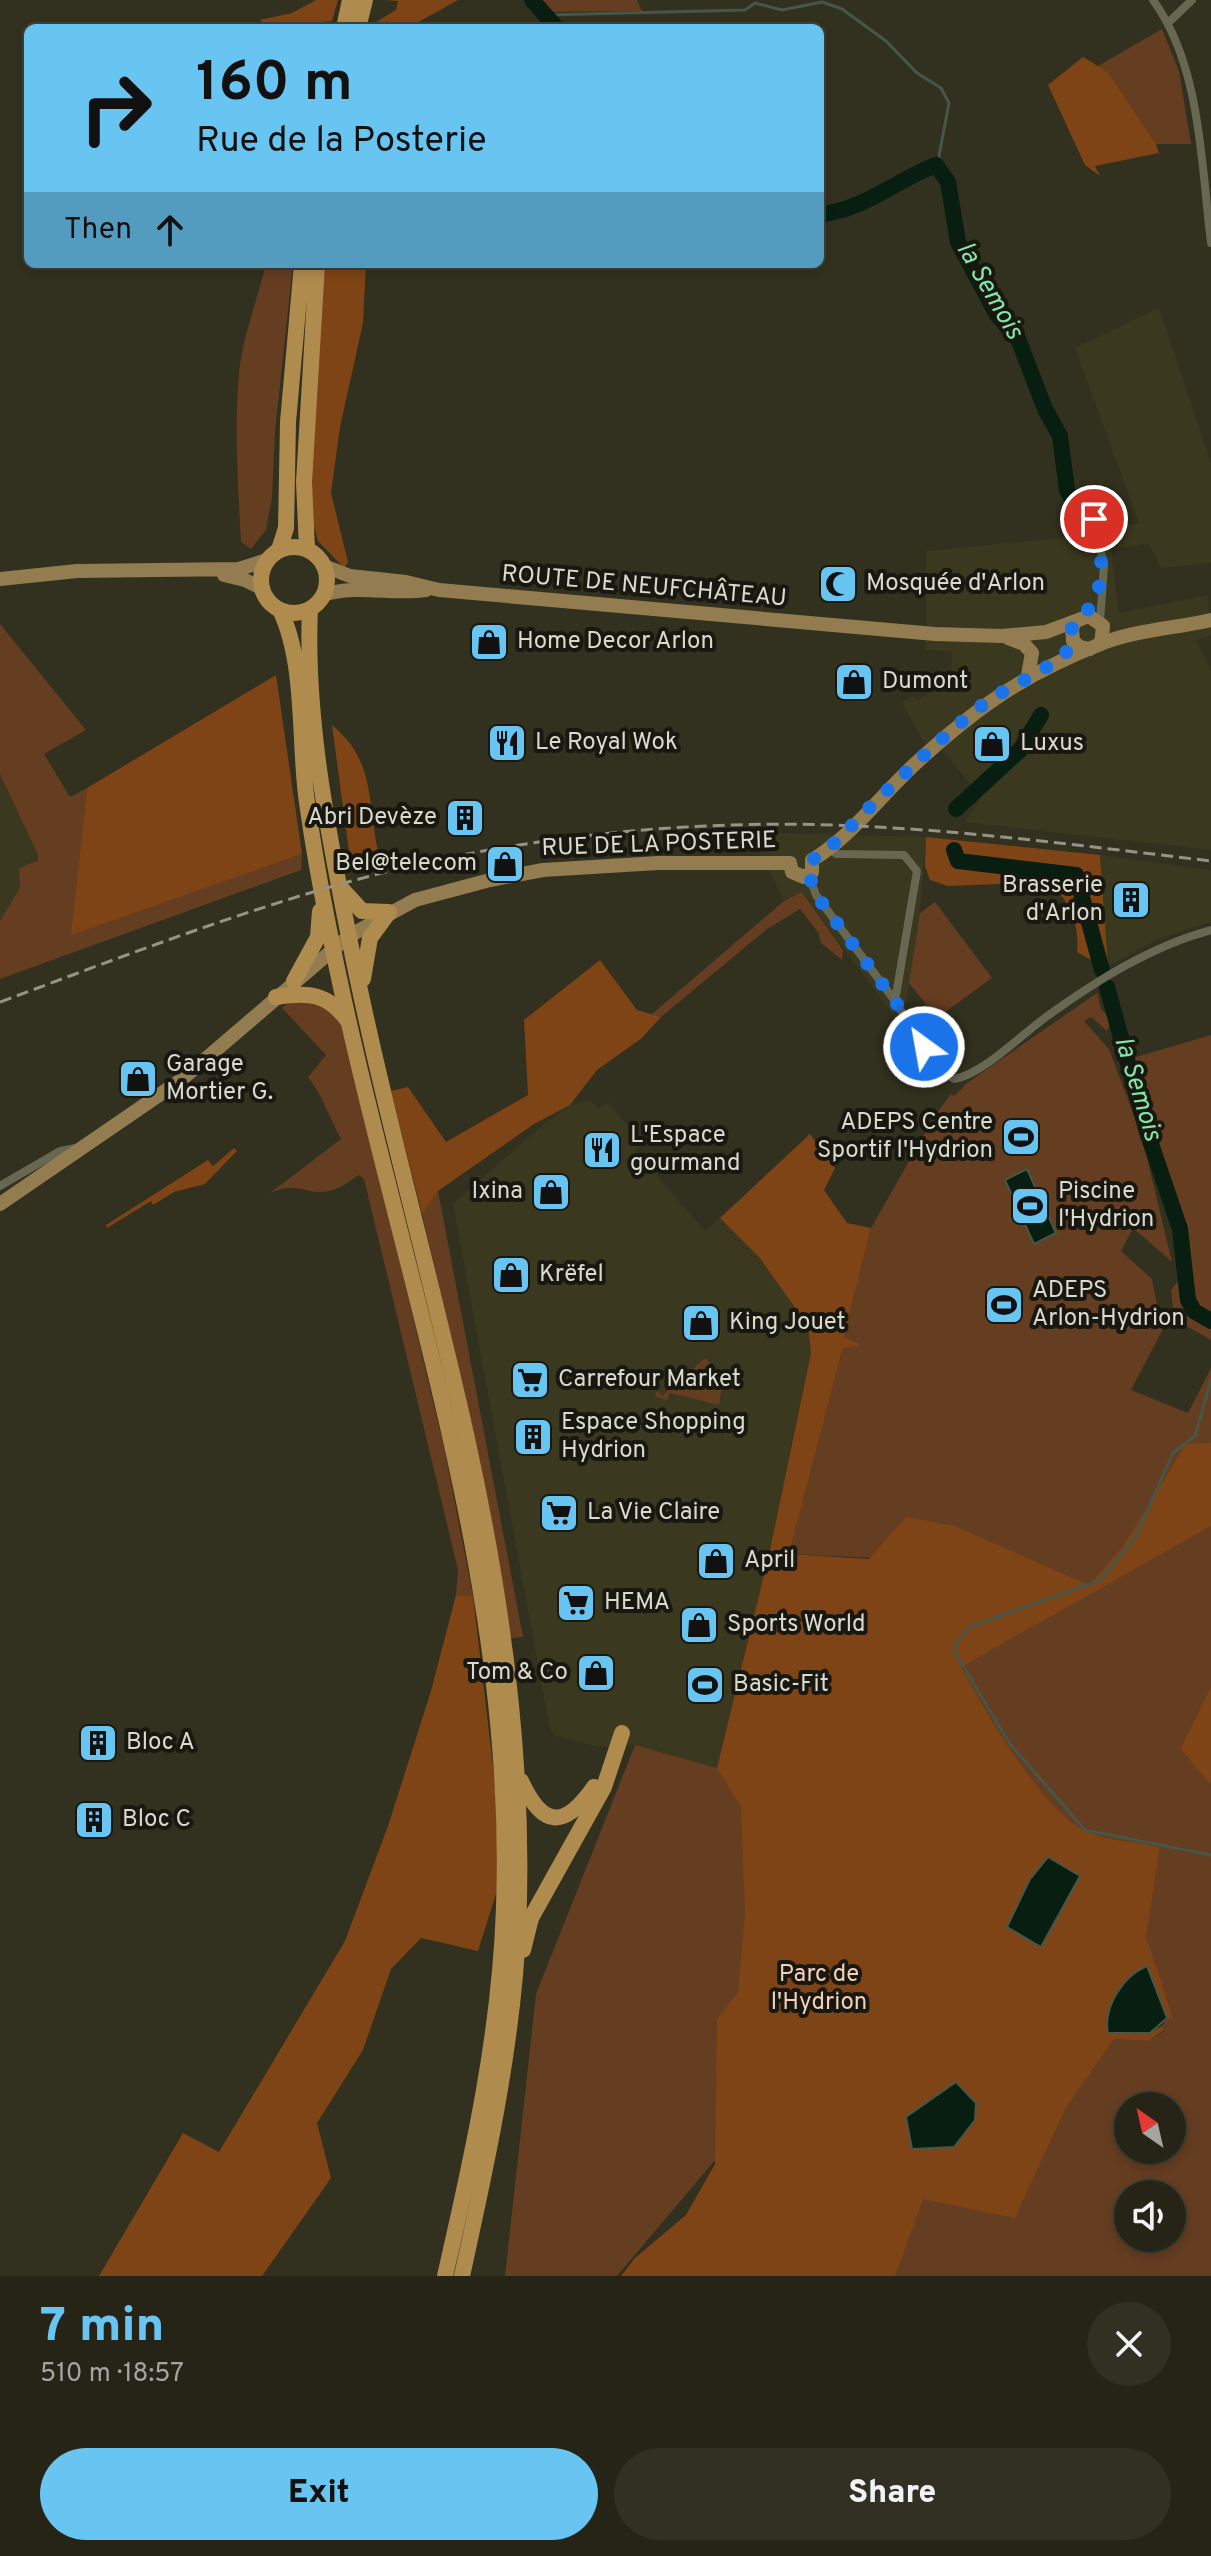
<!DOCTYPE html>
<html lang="en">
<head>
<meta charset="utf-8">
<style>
	body { margin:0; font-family:Overpass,sans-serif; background:#323023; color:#f1f3f6; height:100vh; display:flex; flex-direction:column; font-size:30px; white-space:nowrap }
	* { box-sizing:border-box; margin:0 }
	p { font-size:26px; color:#a4a4a1 }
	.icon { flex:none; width:44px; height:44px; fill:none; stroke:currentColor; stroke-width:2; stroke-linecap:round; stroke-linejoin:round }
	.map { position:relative; height:2276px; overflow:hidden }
	.sheet { display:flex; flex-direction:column; background:#262416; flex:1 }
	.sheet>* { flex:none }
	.guide { position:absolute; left:24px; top:24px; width:800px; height:244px; border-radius:12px; box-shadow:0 4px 12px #0003,0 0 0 2px #424135; background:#68c4f0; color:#111; overflow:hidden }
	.needle { width:52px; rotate:326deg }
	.fabs { position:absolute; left:1114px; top:2092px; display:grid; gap:16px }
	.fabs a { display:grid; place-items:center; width:72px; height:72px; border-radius:50%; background:#262416; box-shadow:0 4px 12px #0003,0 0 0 2px #424135; font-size:40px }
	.pin { position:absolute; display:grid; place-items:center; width:68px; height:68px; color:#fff; margin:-34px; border:4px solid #fff; border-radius:50%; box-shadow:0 2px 8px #0007 }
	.me { position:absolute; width:88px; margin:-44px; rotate:328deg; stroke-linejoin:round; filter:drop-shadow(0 0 6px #0008) }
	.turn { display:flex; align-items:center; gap:28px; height:168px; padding:0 40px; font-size:36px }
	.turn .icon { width:104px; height:104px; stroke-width:2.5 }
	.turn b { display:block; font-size:56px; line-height:68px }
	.then { display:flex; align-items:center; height:76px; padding:0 40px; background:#0003; gap:16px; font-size:30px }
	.round { display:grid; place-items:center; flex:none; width:84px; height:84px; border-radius:42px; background:#323023 }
	.summary { display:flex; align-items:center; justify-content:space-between; height:136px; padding:0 40px }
	h1 { font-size:48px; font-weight:800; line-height:60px; color:#68c4f0 }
	.cta { display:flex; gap:16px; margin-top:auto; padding:16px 40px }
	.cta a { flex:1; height:92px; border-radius:48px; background:#68c4f0; color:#111; font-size:32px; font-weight:800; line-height:92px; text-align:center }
	.cta a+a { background:#323023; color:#f1f3f6 }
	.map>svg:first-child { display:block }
	.built { fill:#3a381e }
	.green { fill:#653d21; fill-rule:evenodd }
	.forest { fill:#7f4416 }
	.water { fill:#071e10; stroke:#465649; stroke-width:2 }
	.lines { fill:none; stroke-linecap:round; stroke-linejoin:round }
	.stream { stroke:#465649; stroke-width:3 }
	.river { stroke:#071e10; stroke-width:16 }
	.street { stroke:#686752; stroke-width:8 }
	.primary { stroke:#937d50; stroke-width:14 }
	.highway { stroke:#b08b4e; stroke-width:16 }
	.rail { stroke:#959385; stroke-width:3; stroke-dasharray:12 6; stroke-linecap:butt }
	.route { stroke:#1a73e8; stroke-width:14; stroke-dasharray:0 25.2 }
	.labels { text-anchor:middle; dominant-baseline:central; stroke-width:8; stroke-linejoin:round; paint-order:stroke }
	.poi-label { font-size:24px; fill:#dad9ce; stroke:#181810; text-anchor:start }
	.street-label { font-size:24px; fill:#dad9ce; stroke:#181810 }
	.park-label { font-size:24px; fill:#f4cfb8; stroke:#181810 }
	.water-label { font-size:26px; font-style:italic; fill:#82e6a8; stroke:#181810 }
</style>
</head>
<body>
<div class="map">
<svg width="1211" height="2276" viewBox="0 0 1211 2276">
	<rect width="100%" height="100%" fill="#32301e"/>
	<path class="built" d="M1159,308l52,156v99l-50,5 -13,-25 -37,7 8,63 89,-18 3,40 -15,5 15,31v179l-247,-28 18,-25 -43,-50 -16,-5 -21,-40 11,-6 4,4 34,-21 1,-27 -26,-2v-99l154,-15 59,-13 -64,-175z
		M0,774l38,81 -38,66z
		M749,832l177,5 -6,76 -14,89 -11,16 -93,-126 -18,9z
		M1100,855l111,15v52l-51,16 -52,28z
		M590,1100l9,9 9,-7 35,41 -8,8 70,80 15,-13 39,39 49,69 3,27 -41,197 -53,218 -82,-23 -37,2 -42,-11 -6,-6 -97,-526 92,-81 25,-18z"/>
	<path class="green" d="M538,0h99l5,11 -94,1z
		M1162,29l17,42 12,73h-35l-48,-72 -10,-6z
		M266,264h27l-18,168 -3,66 -6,32 -15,19 -10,-7c-3,-56 -7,-113 -2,-169 4,-38 18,-72 27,-109z
		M0,624l86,106 -42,24 26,43 17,-9 -15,146 230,-80 -1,16 -301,109v-58l20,-34 -1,-19 18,-7 1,-6 -38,-81z
		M802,892l41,58 -1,10 -21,-17 -3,-11 -18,-23 -33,20 -106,88 -9,-3 132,-113z
		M935,902l57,76 -55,40 -28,-35 11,-70z
		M1097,993l4,16 11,11 -5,11 -16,-14 -7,4 25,28 33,88 30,125 -39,-34 -12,23 31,28 10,52 -31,59 57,23 23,-45v318l-31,63 31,36v491h-476l-19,-117 -99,117h-112l31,-282 99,-249 82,23 169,-74 200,-110 -46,-18 -251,-12 54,-206 16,-5 -15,-6 27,-109 65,-114 15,-20 3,2 13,-13zM1155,1846l5,1 -15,90 29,81h-7l-5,8 2,5 -15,10 -35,-2 -49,71 -50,107 -91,-19zM1128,2106h44v44h-44zM1128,2194h44v44h-44z
		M315,998l28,25 102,429 28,144 -17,-1 2,-25 -94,-391 -5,-4c-9,6 -19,14 -30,16 -26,5 -28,-11 -59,2l71,-54c-12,-22 -18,-43 -33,-62l18,-22 -44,-47 7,-6z
		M1211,1035v305l-37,-21 -3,-29 10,-13 -2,-33 -57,-183z
		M438,1191l85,446 -13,1 -46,-248 -42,-176z
		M705,1358l18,20 -4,27 -49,-12 -3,7 -12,-4 2,-5 5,5z"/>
	<path class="forest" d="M316,0h22l-6,21 -64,7 -8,-8 32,-7z
		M384,0h74l-50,28h-42l30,-18 2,-9z
		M1083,57l25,15 48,72 3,9 -64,13 5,10 -15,-11 -37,-80z
		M324,264h42l-3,59 -23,104 -9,66 17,69 -4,6 -26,-27 -5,-19 -3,-49z
		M276,675l26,179 -231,81 16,-147z
		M332,725c44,36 35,77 46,126l-28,8z
		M926,837l174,18 8,111 -3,2 -28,-16c3,-29 -8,-49 -26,-70l-103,4 -18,-6 -5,-14z
		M600,960l37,50 24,7 -19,21 -45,32 -27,35 -36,19 -96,67 -16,23 -31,-123 17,-4 38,55 82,-47 -4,-75z
		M810,1134l25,34 -11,22 23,33 24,5 -27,109 15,6 -1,3 -15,2 -54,206 80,5 37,-42 48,9 135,59 33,-37 64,-104 25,-1v83l-250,141c23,42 82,146 126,165 21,9 50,10 73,15l-14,90 28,82 -7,-1 -20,-51 3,66 12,-7 2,4 -15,11 -35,-2 -49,71 -50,108 -92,-19 -28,77h-274l14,-18 51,-43 29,-51 2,-145 21,-27 7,-78 -4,-107 -24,-39 53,-218 41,-197 -3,-27 -49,-69 -39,-39z
		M234,1148l3,3 -32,33 -31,8 -21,13 -2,-4 -44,27 -1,-3 102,-65 5,6z
		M456,1595l17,1 22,187 4,101 -21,67 -57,-13 -30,31 -28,81 -46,73 14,55 -69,98h-163l84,-143 36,19 126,-211 43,-115 43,-135z
		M1211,1686v99l-31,-36z"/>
	<path class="water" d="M1027,1169l29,64 -22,11 -29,-64z
		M1048,1857l32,19 -39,71 -34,-20 23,-48z
		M1147,1966l20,52 -17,15h-42c-5,-26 15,-57 39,-67z
		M956,2082l20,21 -1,17 -21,27 -42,2 -6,-32z"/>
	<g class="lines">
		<path class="stream" d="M545,15l200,-5 10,-7 27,7 40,-8 20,7 44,32 31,32 24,15 8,15 -10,53 9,26
			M1211,1380l-16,56 -22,17 -38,85 -35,42 -130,47 -12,13 -4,11 56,93 75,86 126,25"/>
		<path class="river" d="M532,0l25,28
			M820,214c42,-3 78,-35 116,-49l12,17 10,60 39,73 20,21 28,73 15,27 7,54 6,12 7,34
			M956,809l64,-59 21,-35
			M954,850l4,11 118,14 26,95
			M1107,987l40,145 33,97 8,71 6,11 17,10"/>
		<path class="street" d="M1153,0c48,66 48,163 58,243
			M1169,22l23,-22
			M1090,495l14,71 -4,55
			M830,848l6,6 68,1 13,16 -22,130
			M809,875l7,20 79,106 40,65 19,13c29,-5 67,-44 92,-62 50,-36 105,-71 165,-87
			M0,1186l60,-35 16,-3"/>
		<path class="primary" d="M324,566l26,10 56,6 33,8 496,44 67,2 44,-4 43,-16 14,10 -2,18
			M224,575l21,5 16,8
			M0,579l77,-8 162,-2 28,-9
			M323,595c35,-11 68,0 103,-5
			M1076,621l-4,6 1,14 7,6 10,2
			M1008,638l16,6 8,9 -4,22
			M812,860c40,-24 69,-65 103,-96 63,-58 109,-90 188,-121 33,-13 73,-15 108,-23
			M790,863l2,9 12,5 8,-5v-12
			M0,1204l181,-124 168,-144 66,-36 75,-20 53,-10 115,-7h132"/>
		<path class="highway" d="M344,28l6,-28
			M358,28l7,-28
			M261 580a33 33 0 1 1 66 0a33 33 0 1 1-66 0Z
			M307,549l-3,-67 13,-218
			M279,550l7,-22 2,-106 14,-158
			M310,609c-5,109 18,222 39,328 33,167 80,331 117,497 39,176 64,360 49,541 -9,102 -31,201 -53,301
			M280,610c25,51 19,128 26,185 7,53 17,106 28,159 65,316 182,626 170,953 -4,126 -31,247 -59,369
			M340,887l22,24 27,1
			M363,979l7,-41 19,-26
			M294,981l24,-44 2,-26
			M276,997c32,-5 52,-4 72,24
			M521,1781c21,45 42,50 73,6
			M523,1950l8,-32 73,-131 18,-54"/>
		<path class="rail" d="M0,1002c138,-51 275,-105 419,-138 148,-33 307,-46 458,-37 112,6 223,21 334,34"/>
	</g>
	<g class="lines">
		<path class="route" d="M924,1047l-29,-46 -79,-106 -7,-20 5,-9 -2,-6c24,-15 39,-35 59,-54 37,-36 74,-72 114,-103 21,-16 77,-38 86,-58 2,-6 0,-11 1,-18 5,-7 12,-11 17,-19 21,-32 10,-54 5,-89"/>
	</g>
	<defs>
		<symbol id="mosque-square" viewBox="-11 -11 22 22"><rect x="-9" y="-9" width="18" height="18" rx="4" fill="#68c4f0" stroke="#181810"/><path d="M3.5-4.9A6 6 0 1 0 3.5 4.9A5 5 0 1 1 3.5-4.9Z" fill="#111"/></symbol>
		<symbol id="shop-square" viewBox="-11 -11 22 22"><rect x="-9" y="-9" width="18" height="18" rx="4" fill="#68c4f0" stroke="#181810"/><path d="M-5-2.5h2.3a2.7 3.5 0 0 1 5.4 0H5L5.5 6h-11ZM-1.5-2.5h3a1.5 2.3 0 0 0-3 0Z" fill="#111"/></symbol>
		<symbol id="restaurant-square" viewBox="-11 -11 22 22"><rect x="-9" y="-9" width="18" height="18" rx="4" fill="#68c4f0" stroke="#181810"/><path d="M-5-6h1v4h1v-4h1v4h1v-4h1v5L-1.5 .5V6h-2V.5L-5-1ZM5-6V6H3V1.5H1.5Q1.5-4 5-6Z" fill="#111"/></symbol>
		<symbol id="building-square" viewBox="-11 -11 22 22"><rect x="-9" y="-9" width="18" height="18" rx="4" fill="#68c4f0" stroke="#181810"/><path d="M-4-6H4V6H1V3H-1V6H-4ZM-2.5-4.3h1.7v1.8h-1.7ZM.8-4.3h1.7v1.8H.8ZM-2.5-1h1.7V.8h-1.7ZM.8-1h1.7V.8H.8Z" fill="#111"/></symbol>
		<symbol id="stadium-square" viewBox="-11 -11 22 22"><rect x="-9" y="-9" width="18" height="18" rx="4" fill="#68c4f0" stroke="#181810"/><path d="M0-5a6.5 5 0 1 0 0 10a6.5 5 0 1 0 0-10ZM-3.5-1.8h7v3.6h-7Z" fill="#111"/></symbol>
		<symbol id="supermarket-square" viewBox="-11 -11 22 22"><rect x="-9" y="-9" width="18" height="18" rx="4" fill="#68c4f0" stroke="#181810"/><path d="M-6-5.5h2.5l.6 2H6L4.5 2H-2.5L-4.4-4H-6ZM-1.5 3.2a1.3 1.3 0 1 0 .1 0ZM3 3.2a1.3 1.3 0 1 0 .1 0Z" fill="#111"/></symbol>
	</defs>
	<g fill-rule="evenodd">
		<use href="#mosque-square" x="816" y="562" width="44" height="44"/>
		<use href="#shop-square" x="467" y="620" width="44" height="44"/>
		<use href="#shop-square" x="832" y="660" width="44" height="44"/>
		<use href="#restaurant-square" x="485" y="721" width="44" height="44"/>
		<use href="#shop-square" x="970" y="722" width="44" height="44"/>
		<use href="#building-square" x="443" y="796" width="44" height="44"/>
		<use href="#shop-square" x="483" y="842" width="44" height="44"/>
		<use href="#building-square" x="1109" y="878" width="44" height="44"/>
		<use href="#shop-square" x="116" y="1057" width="44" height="44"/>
		<use href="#stadium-square" x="999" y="1115" width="44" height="44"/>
		<use href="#restaurant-square" x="580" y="1128" width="44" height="44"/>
		<use href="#shop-square" x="529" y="1170" width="44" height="44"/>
		<use href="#stadium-square" x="1008" y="1184" width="44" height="44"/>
		<use href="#shop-square" x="489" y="1253" width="44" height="44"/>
		<use href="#stadium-square" x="982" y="1283" width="44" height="44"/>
		<use href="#shop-square" x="679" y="1301" width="44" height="44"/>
		<use href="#supermarket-square" x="508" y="1358" width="44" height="44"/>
		<use href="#building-square" x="511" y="1415" width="44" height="44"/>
		<use href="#supermarket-square" x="537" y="1491" width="44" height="44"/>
		<use href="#shop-square" x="694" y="1539" width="44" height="44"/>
		<use href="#supermarket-square" x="554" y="1581" width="44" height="44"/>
		<use href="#shop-square" x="677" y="1603" width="44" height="44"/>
		<use href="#shop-square" x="574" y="1651" width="44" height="44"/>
		<use href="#stadium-square" x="683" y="1663" width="44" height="44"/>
		<use href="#building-square" x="76" y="1721" width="44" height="44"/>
		<use href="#building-square" x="72" y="1798" width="44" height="44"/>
	</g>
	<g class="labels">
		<g class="poi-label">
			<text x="866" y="584">Mosquée d'Arlon</text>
			<text x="517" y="642">Home Decor Arlon</text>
			<text x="882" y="682">Dumont</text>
			<text x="535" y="743">Le Royal Wok</text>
			<text x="1020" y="744">Luxus</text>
			<text x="437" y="818" text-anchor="end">Abri Devèze</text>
			<text x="477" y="864" text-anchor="end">Bel@telecom</text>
			<text x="1103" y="886" text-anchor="end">Brasserie<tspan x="1103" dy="28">d'Arlon</tspan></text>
			<text x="166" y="1065">Garage<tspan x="166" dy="28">Mortier G.</tspan></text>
			<text x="993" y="1123" text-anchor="end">ADEPS Centre<tspan x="993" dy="28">Sportif l'Hydrion</tspan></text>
			<text x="630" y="1136">L'Espace<tspan x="630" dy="28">gourmand</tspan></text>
			<text x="523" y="1192" text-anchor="end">Ixina</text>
			<text x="1058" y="1192">Piscine<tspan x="1058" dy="28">l'Hydrion</tspan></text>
			<text x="539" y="1275">Krëfel</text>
			<text x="1032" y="1291">ADEPS<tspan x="1032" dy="28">Arlon-Hydrion</tspan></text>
			<text x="729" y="1323">King Jouet</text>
			<text x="558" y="1380">Carrefour Market</text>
			<text x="561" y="1423">Espace Shopping<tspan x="561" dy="28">Hydrion</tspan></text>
			<text x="587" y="1513">La Vie Claire</text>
			<text x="744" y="1561">April</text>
			<text x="604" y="1603">HEMA</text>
			<text x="727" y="1625">Sports World</text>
			<text x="568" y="1673" text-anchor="end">Tom &amp; Co</text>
			<text x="733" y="1685">Basic-Fit</text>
			<text x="126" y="1743">Bloc A</text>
			<text x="122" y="1820">Bloc C</text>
		</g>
		<g class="street-label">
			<text transform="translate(644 587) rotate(5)">ROUTE DE NEUFCHÂTEAU</text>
			<text transform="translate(659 845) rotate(-2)">RUE DE LA POSTERIE</text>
		</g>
		<g class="park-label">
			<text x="819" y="1975">Parc de<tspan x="819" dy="28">l'Hydrion</tspan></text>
		</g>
		<g class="water-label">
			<text transform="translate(989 291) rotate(60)">la Semois</text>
			<text transform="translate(1137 1089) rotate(73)">la Semois</text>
		</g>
	</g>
</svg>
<div class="fabs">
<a><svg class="needle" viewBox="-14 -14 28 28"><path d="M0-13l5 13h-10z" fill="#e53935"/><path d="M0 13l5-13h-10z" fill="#a4a4a1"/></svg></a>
<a><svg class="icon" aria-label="sound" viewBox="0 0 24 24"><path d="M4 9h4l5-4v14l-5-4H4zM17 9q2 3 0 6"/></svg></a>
</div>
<div class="pin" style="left:1094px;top:519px;background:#d93025"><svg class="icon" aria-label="arrive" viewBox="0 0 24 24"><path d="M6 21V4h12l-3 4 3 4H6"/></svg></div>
<svg class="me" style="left:924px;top:1047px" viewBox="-20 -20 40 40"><circle r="17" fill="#1a73e8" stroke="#fff" stroke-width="3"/><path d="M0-11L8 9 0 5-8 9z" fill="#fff"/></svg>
<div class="guide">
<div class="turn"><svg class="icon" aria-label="right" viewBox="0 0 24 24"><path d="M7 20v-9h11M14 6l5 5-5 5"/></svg><div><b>160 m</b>Rue de la Posterie</div></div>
<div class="then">Then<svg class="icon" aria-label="ahead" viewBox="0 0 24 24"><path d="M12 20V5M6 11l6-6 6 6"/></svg></div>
</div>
</div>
<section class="sheet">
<div class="summary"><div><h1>7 min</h1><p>510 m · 18:57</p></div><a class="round"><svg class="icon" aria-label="close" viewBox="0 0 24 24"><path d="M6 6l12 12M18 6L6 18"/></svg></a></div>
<div class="cta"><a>Exit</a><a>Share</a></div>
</section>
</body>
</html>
